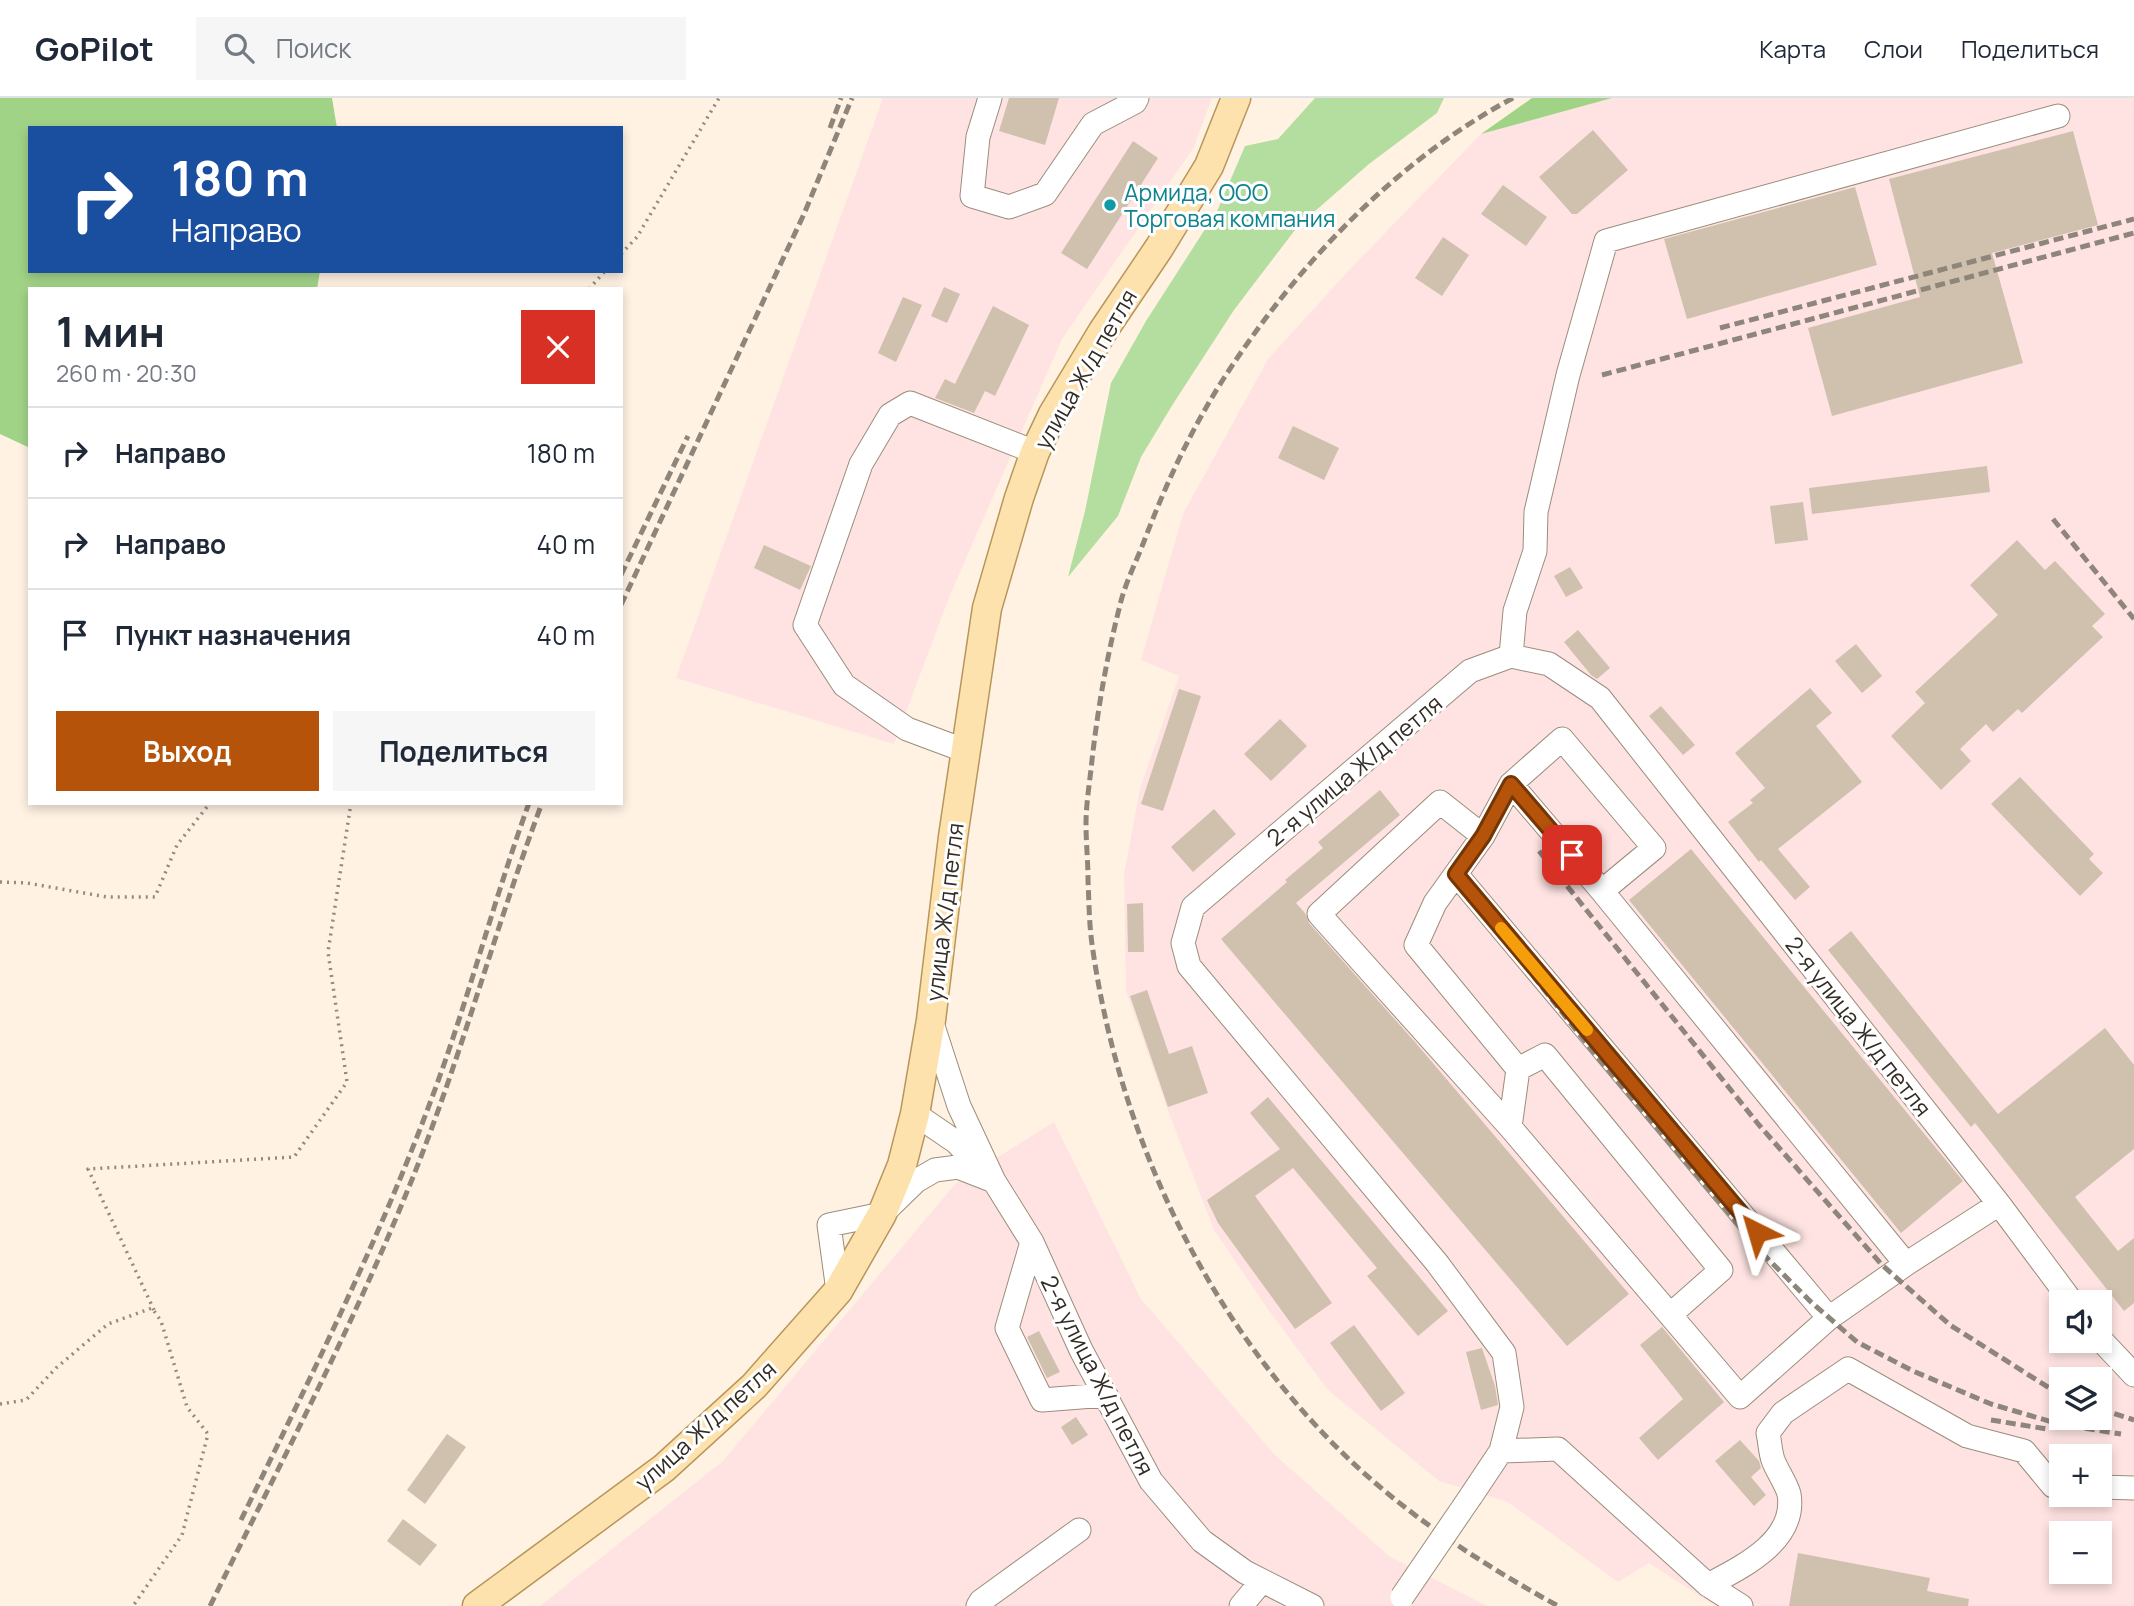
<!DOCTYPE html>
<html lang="ru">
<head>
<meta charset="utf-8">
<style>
	body { margin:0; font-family:Manrope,sans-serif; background:#f6f6f7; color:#1f2937; height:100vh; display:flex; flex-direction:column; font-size:26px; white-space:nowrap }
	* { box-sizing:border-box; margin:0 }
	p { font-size:23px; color:#747a83 }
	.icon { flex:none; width:38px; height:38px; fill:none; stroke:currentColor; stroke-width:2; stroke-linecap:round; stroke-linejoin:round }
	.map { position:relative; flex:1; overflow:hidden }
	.panel { position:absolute; left:28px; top:189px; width:595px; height:518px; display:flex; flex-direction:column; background:#fff; border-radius:0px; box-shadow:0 4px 10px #0003 }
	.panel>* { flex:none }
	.banner { position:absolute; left:28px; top:28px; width:595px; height:147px; border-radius:0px; box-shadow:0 4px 10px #0003; background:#1a4fa0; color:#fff; overflow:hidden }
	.fabs { position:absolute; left:2049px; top:1192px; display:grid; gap:14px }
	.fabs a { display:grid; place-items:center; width:63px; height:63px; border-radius:0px; background:#fff; box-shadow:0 4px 10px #0003; font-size:35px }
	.pin { position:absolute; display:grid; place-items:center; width:60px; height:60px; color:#fff; margin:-30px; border-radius:14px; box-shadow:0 4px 10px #0006 }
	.me { position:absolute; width:77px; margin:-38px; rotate:320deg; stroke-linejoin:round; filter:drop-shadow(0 0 5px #0008) }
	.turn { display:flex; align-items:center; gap:24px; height:147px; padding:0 28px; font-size:32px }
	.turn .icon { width:91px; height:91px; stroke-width:2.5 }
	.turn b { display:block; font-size:49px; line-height:60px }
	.round { display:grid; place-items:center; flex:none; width:74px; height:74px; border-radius:0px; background:#f6f6f7 }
	.head { display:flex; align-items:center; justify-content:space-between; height:119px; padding:0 28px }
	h1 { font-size:42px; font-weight:700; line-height:52px }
	.button { display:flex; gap:14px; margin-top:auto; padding:14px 28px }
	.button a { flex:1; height:80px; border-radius:0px; background:#b45309; color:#fff; font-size:28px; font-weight:700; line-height:80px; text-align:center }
	.button a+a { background:#f6f6f7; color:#1f2937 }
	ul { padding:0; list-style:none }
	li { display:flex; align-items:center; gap:21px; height:91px; padding:0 28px; border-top:2px solid #e0e1e3 }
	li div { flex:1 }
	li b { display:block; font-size:26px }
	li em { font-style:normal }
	header { display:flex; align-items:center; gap:42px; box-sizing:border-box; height:98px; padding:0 35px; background:#fff; border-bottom:2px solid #e0e1e3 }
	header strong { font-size:33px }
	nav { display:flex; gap:38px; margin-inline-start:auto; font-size:24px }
	.search { width:490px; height:63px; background:#f6f6f7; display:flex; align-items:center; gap:18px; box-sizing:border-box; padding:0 24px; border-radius:0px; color:#747a83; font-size:26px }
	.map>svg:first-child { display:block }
	.industrial { fill:#fee3e2; fill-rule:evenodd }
	.green { fill:#b4de9f }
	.forest { fill:#a1d387 }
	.building { fill:#d0c1ae }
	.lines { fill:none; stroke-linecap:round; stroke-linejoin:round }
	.minor-casing { stroke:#9b8d7b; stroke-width:25 }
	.major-casing { stroke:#b7965b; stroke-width:31 }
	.path { stroke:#93897f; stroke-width:3.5; stroke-dasharray:2 5; stroke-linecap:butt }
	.minor { stroke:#fff; stroke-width:23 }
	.major { stroke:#fee2ae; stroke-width:28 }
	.rail { stroke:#8e857b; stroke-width:5; stroke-dasharray:10 5; stroke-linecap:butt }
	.minor-bridge-casing { stroke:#9b8d7b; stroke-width:25; stroke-linecap:butt }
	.minor-bridge { stroke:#fff; stroke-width:23 }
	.route-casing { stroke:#753606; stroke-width:18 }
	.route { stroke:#b45309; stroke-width:12 }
	.slow { stroke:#f59e0b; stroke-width:12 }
	.culture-dot { fill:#0f9aa8; stroke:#fff; stroke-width:2.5 }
	.labels { text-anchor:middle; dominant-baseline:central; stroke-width:6; stroke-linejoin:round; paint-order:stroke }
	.culture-label { font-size:23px; fill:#0d838f; stroke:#fff; text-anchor:start }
	.street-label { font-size:23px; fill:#322c25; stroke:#fff }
</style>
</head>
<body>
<header>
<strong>GoPilot</strong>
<div class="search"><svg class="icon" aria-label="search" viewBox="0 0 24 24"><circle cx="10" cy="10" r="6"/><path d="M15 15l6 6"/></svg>Поиск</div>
<nav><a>Карта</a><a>Слои</a><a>Поделиться</a></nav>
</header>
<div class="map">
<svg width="2134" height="1508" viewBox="0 0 2134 1508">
	<rect width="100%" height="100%" fill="#fff2e3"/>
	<path class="industrial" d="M883,0h329l-18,49 -132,192 -112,256 -56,149 -218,-66z
		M1612,0h522v1508h-419l-66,-43 -31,19 -110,-80 -69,-21 -111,-91 -61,-82 -53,-78 -46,-119 -42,-120 -2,-117 16,-85 39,-113 -38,-16 42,-146 85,-155 84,-92 129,-133zM2062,1204h38v38h-38zM2062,1281h38v39h-38zM2062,1358h38v38h-38zM2062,1435h38v39h-38z
		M1054,1024l87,177 134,156 114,101 98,50h-947l183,-145 232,-277z"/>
	<path class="green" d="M1315,0h129l-7,15 -68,51 -71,62 -64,84 -61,94 -32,53 -23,59 -50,61 17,-66 26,-128 35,-62 72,-112 27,-63 33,-7z"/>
	<path class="forest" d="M0,0h332l5,30h-307v143h290l-3,18h-287v159l-30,-14z
		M1532,0h80l-131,36z"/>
	<path class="building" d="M1009,0h50l-14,47 -46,-14z
		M1593,32l35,40 -51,44h-5l-33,-37z
		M2073,33l25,94 -106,28 31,110 -191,53 -24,-88 112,-31 -31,-118z
		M1133,43l25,17 -71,111 -26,-16z
		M1503,87l44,32 -21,29 -45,-32z
		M1855,89l22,78 -190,54 -23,-80z
		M1443,139l26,18 -27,41 -27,-18z
		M944,189l16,7 -13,29 -16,-7z
		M903,199l19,8 -26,57 -18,-9z
		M993,208l36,19 -34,71 -10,-5 -11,22 -39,-15 10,-19 10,5z
		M1293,328l46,22 -15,32 -46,-22z
		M1987,368l3,26 -178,22 -3,-26z
		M1803,404l5,38 -33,4 -5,-38z
		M2017,442l28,30 10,-9 50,53 -13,12 11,11 -81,76 -4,-4 -25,23 -7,-8 -26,25 11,12 -30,29 -50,-54 34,-33 -10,-11 83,-77 -28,-30z
		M764,447l47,21 -11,24 -46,-22z
		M1570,469l13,21 -17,9 -12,-21z
		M1578,532l32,38 -13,11 -6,-4 -27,-33z
		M1856,546l26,32 -20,17 -27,-32z
		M1810,590l22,25 -16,13 46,56 -84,67 32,38 -15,13 -34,-40 -2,2 -31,-40 25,-19 -3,-3 15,-12 -30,-35z
		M1179,591l22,7 -38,115 -22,-7z
		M1661,608l34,39 -12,10 -34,-39z
		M1280,621l27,27 -36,35 -27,-27z
		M2020,679l74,77 -5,5 14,14 -23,23 -89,-92z
		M1380,692l20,25 -104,88 9,10 4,10 106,119 214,252 -62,52 -346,-407 66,-57 -2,-2 38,-32 -5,-6z
		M1214,711l22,25 -43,38 -22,-25z
		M1691,751l272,332 -62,52 -272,-333z
		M1143,805l1,49h-16l-1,-48z
		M1851,833l147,183 107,-86 29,37v84l-59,48 43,54 16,-13v65l-10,8 -149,-188 -4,4 -143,-177z
		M1147,892l22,64 23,-8 16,47 -40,14 -38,-111z
		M1268,999l180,214 -30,25 -51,-60 10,-8 -84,-100 -38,28 77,107 -37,26 -77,-106 -11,-23 73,-51 -30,-36z
		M1354,1227l51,68 -24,18 -51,-68z
		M1662,1229l62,75 -66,58 -19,-22 44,-39 -43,-54z
		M1039,1233l21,41 -13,6 -20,-41z
		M1482,1250l13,38 3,19 -17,5 -15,-58z
		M1076,1319l12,18 -16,10 -11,-18z
		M447,1336l19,13 -41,57 -18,-14z
		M1740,1342l19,21 2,7 -10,9 15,18 -12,11 -39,-45z
		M403,1421l34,26 -17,21 -33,-25z
		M1798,1455l132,25 -3,13 42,8 -1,7h-179z"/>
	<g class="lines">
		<defs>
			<path id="minor" d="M990,0l-12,39 -6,59 37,11 36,-13 48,-70 42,-22 2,-4
				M1511,558l4,-45 20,-60 1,-39 32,-137 38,-134 452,-125
				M966,653l-59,-22 -63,-44 -39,-60 56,-161 29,-49 20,-12 125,49
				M1511,686l91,107 304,373
				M1483,738l-43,-34 -121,112 191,213 230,270 89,-79 77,-54 93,-60
				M1456,776l373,444
				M1518,971l27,-14 176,215 -51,45
				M915,1016l41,28 38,39 38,61 49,108 70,131 51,60 43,31 67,34
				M1510,1029l8,-58 -102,-124 19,-42 48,-67 28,-52 51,-45 92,109 -52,43
				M1032,1144l-25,86 35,72 64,-5
				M838,1193l-9,-66 53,-11 34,-33 19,-11 23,-3 36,14 -35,-75 -28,-86
				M2100,1241l34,36
				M1501,1353l57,-2 150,136 33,21
				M2100,1389l34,1
				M1471,1398l30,-45 11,-44 -8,-54 -67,-90 -248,-297 -6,-23 10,-36 277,-236 41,-15 38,8 51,34 399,506 73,98
				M1708,1487c34,-18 89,-44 81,-91 -3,-11 -12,-23 -16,-34 -3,-9 -3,-18 -5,-27l15,-20 65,-44 119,67 57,15 29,35h9
				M978,1508l3,-5 98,-71
				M1241,1508l21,-25"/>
			<path id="major" d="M477,1508l187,-138 90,-82 84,-95 44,-77 20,-49 13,-51 16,-94 22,-183 34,-229 32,-110 16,-46 18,-38 50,-83 56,-83 50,-82 27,-68"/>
		</defs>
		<use href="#minor" class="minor-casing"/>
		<use href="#major" class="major-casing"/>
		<path class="path" d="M621,156l16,-17 82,-139
			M589,191l16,-18
			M0,784l27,1 80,14h48l22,-52 33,-42
			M154,1212l-66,-141 206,-12 53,-75 -19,-130 23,-149
			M0,1306l26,-4 30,-32 52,-44 44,-16 9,13 26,86 21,27 -26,101 -49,71"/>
		<use href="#minor" class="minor"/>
		<use href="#major" class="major"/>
		<path class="rail" d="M1513,0c-119,64 -216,167 -289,280 -34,53 -59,108 -81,166 -8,20 -18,40 -23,61 -13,51 -22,102 -28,155 -2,21 -6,43 -6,64 0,18 2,37 2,56 1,21 1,43 4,64 25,180 104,354 229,487 67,72 150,127 237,175
			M830,30l11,-30
			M1720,230l414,-109
			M1602,277l532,-142
			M2053,421l81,100
			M621,477l67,-139
			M621,507l183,-391 48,-116
			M1539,753l220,274 123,140 68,60 112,71
			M1477,807l122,154 166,197 46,46 46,40 56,29 78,33 68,20 62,10
			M2100,1311l34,11
			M1991,1322l56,9
			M241,1422c72,-148 146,-295 201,-450 31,-88 55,-179 87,-267
			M210,1508c66,-134 137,-268 194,-407 54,-129 89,-265 138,-396"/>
		<defs>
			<path id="minor-bridge" d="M1402,1499l69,-101"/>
		</defs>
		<use href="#minor-bridge" class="minor-bridge-casing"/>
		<use href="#minor-bridge" class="minor-bridge"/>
	</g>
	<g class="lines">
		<defs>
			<path id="route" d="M1572,757l-61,-71 -28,52 -27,38 301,358"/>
		</defs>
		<use href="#route" class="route-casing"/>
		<use href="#route" class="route"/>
		<path class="slow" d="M1501,830l86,102"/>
	</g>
	<circle class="culture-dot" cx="1110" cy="107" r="7"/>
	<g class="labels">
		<g class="culture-label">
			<text x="1124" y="94">Армида, ООО<tspan x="1124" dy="26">Торговая компания</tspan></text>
		</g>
		<g class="street-label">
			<text transform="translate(1085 271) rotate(-60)">улица Ж/д петля</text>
			<text transform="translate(1354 672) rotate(-40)">2-я улица Ж/д петля</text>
			<text transform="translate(944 814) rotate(-83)">улица Ж/д петля</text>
			<text transform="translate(1859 928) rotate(52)">2-я улица Ж/д петля</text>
			<text transform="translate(1098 1277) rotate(63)">2-я улица Ж/д петля</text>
			<text transform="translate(705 1327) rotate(-42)">улица Ж/д петля</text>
		</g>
	</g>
</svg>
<div class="fabs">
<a><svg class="icon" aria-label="sound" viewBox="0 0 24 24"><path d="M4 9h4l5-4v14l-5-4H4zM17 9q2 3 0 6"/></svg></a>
<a><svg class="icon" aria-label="layers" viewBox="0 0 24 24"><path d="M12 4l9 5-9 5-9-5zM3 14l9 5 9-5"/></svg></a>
<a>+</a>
<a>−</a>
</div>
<div class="pin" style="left:1572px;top:757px;background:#d93025"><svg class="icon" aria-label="arrive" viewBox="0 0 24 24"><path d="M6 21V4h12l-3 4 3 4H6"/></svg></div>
<svg class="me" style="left:1757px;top:1134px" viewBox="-20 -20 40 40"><path d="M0-17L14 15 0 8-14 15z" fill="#b45309" stroke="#fff" stroke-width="4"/></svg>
<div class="banner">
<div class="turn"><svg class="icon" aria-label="right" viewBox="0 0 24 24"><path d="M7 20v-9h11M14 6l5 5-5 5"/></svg><div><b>180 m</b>Направо</div></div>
</div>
<section class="panel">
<div class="head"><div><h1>1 мин</h1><p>260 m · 20:30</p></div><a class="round" style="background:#d93025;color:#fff"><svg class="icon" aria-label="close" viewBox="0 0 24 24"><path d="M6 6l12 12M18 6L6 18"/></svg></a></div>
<ul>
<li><svg class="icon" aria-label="right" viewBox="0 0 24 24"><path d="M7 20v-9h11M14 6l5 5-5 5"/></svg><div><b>Направо</b></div><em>180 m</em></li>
<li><svg class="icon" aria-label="right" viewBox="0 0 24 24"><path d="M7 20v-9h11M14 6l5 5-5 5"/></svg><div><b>Направо</b></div><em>40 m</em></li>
<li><svg class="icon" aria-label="arrive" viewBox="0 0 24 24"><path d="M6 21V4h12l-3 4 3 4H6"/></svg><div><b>Пункт назначения</b></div><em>40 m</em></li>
</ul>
<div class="button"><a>Выход</a><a>Поделиться</a></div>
</section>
</div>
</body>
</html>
